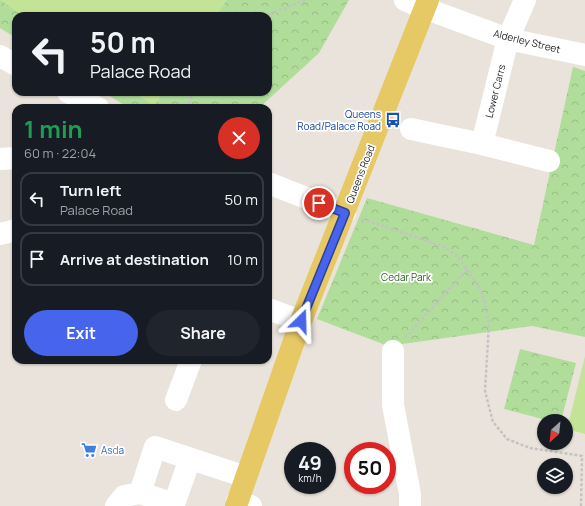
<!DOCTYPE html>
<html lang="en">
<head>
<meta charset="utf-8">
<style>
	body { margin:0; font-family:Manrope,sans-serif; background:#20242c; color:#f1f3f6; height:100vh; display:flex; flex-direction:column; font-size:15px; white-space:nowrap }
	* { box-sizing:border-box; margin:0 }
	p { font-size:13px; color:#9ea1a6 }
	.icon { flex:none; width:22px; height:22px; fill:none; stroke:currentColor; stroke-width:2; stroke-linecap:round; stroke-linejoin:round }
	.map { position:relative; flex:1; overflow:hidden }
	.details { position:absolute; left:12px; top:104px; width:260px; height:260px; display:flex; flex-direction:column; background:#171b24; border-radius:12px; box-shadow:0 1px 3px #0004 }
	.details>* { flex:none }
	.top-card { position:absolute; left:12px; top:12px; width:260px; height:84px; border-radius:12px; box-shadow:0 1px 3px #0004; background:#171b24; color:#f1f3f6; overflow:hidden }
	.needle { width:26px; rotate:207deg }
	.controls { position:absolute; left:537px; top:414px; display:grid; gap:8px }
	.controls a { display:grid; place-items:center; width:36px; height:36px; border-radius:50%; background:#171b24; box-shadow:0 1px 3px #0004; font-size:20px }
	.speed { position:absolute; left:284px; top:442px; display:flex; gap:8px; font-size:20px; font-weight:700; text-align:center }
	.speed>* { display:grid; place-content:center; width:52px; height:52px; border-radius:50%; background:#171b24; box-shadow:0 1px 3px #0004; line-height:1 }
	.speed small { font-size:10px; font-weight:400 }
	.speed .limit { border:6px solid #d22; background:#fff; color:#111 }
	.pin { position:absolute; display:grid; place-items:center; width:34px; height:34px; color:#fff; margin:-17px; border:2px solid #fff; border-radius:50%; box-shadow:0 1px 4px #0007 }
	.me { position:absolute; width:44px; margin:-22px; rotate:22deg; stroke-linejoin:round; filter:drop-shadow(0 0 3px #0008) }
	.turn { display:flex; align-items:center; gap:14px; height:84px; padding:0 12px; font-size:18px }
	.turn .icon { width:52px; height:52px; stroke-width:2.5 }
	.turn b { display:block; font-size:28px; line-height:34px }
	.round { display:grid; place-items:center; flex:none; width:42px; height:42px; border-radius:21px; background:#20242c }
	.overview { display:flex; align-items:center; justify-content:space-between; height:68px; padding:0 12px }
	h1 { font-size:24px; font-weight:700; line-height:30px; color:#1e9e55 }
	.action { display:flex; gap:8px; margin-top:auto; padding:8px 12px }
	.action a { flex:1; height:46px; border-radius:24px; background:#4665ec; color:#fff; font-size:16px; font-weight:700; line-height:46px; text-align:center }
	.action a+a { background:#20242c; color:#f1f3f6 }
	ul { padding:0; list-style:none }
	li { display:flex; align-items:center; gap:12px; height:54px; margin:0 8px 6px; padding:0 4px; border:2px solid #363941; border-radius:12px }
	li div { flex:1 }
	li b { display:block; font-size:15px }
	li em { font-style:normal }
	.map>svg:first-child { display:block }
	.park { fill:url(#park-crowns) }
	.pitch { fill:#c3e497 }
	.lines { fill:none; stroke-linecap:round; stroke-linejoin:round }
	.path { stroke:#c3c3c3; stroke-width:2.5; stroke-dasharray:3 2; stroke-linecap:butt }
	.minor { stroke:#fff; stroke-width:22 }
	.major { stroke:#e6c864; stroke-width:22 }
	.route-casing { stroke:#2e4299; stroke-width:10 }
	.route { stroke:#4665ec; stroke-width:7 }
	.labels { text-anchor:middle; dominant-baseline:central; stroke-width:3.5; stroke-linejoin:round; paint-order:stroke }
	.street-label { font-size:10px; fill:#282828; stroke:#fff }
	.transit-label { font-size:10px; fill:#164399; stroke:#fff; text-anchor:end }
	.park-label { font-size:10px; fill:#2c5f1e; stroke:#fff }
	.shop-label { font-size:10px; fill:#366cbe; stroke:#fff; text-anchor:start }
</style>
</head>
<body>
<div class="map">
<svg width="585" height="506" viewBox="0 0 585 506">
	<defs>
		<pattern id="park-crowns" width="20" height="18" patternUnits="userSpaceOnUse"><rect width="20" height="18" fill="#b1dd9b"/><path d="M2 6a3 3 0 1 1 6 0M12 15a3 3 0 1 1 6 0" fill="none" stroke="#98be86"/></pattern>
	</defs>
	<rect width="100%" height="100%" fill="#eae3db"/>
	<path class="park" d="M0,0h349l-30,53 -60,55h-130l-26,-16h165v-76h-252v22l-16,-10z
		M573,67l12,4v266l-53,-11 -144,20 -71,-27 50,-121 167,47z
		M520,349l56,14 -15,58h-11l-46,-12z"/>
	<path class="pitch" d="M0,0h227l-11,16h-193z
		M133,92h31l-10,14z
		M585,356v78l-18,-5z"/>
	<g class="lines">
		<path class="path" d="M265,16l41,-16
			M187,108l6,-16
			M362,219l80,27 16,10 22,33 3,7 6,27 -4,68 8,31 14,17 23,9 52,8 -1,50
			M405,338l62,-69"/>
		<path class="minor" d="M405,0l19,8 84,31 77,16
			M525,0l-17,39 -26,105 67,17
			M0,56l16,9
			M68,92l30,16
			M411,129l71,15
			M0,159l16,-1
			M268,183l77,30
			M0,234l16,-4
			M268,309l33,12
			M393,351v54l17,89v12
			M176,400l15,-40
			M140,493l34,11 16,-45
			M237,501l14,5
			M116,506l8,-10 16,-3 15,-46 91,30"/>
		<path class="major" d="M236,506l65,-185 127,-321"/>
	</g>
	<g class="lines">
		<defs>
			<path id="route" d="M301,321l44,-108 -26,-10"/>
		</defs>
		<use href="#route" class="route-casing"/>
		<use href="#route" class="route"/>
	</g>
	<defs>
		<symbol id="bus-bare" viewBox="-9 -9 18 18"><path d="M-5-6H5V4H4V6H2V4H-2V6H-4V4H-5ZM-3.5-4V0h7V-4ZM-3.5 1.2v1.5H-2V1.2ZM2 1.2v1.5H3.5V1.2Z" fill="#1a4fb4" stroke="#fff" stroke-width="2.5" paint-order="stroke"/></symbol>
		<symbol id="supermarket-bare" viewBox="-9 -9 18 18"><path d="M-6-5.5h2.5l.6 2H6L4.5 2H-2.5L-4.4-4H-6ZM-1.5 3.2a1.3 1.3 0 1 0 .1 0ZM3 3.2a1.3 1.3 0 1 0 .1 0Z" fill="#3f7fe0" stroke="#fff" stroke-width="2.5" paint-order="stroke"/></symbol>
	</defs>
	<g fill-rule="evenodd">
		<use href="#bus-bare" x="382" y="109" width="22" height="22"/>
		<use href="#supermarket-bare" x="78" y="439" width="22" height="22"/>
	</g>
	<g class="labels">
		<g class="street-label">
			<text transform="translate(527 41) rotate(14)">Alderley Street</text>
			<text transform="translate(495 91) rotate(-76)">Lower Carrs</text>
			<text transform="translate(360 174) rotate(-69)">Queens Road</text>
		</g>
		<g class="transit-label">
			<text x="381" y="114">Queens<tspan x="381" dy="12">Road/Palace Road</tspan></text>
		</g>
		<g class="park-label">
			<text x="406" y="277">Cedar Park</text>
		</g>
		<g class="shop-label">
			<text x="101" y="450">Asda</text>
		</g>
	</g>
</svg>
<div class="controls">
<a><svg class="needle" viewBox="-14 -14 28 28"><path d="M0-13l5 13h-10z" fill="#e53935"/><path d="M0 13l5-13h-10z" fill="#9ea1a6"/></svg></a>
<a><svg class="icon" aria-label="layers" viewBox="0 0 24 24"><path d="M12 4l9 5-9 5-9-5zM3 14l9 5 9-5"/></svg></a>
</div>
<div class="speed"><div>49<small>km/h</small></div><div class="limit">50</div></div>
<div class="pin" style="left:319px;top:203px;background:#d93025"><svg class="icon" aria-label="arrive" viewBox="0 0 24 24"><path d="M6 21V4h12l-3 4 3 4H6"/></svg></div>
<svg class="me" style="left:301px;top:321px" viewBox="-20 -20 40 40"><path d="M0-17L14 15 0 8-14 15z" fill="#4665ec" stroke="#fff" stroke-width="4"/></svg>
<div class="top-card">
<div class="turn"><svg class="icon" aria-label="left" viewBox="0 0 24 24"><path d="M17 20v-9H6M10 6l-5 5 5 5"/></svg><div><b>50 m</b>Palace Road</div></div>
</div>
<section class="details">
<div class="overview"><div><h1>1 min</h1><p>60 m · 22:04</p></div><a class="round" style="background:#d93025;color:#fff"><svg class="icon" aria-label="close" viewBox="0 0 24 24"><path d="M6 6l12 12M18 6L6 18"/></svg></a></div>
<ul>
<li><svg class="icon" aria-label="left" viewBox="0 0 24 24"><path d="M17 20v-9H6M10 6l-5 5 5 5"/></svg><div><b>Turn left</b><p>Palace Road</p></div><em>50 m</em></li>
<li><svg class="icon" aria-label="arrive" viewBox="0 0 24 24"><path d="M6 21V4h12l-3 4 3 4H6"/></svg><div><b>Arrive at destination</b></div><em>10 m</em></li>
</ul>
<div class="action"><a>Exit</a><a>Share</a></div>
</section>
</div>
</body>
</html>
